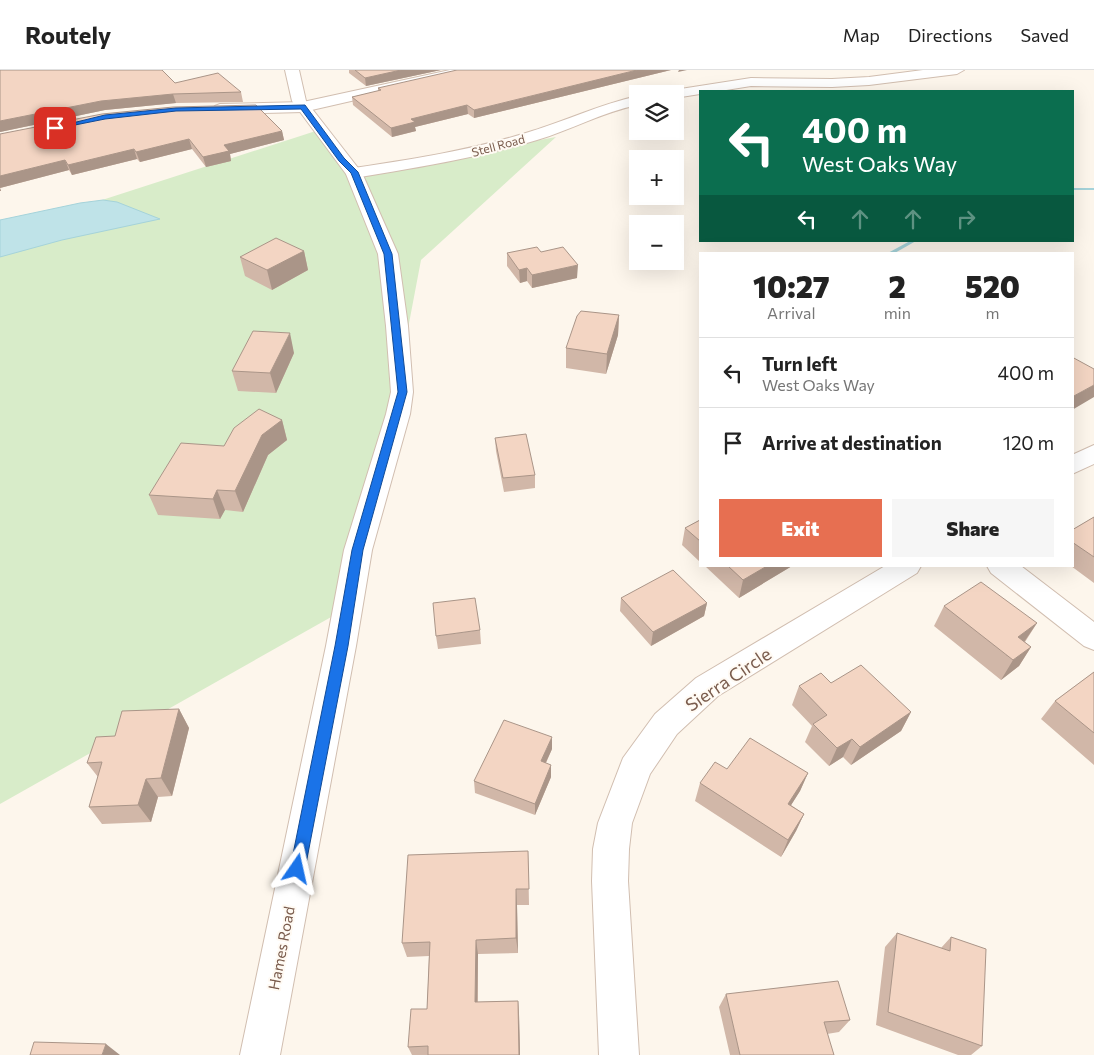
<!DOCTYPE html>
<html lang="en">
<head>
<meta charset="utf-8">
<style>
	body { margin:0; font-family:Commissioner,sans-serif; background:#f6f6f6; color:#222; height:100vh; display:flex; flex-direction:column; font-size:19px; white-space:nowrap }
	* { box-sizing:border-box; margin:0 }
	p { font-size:16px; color:#767676 }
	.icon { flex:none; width:28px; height:28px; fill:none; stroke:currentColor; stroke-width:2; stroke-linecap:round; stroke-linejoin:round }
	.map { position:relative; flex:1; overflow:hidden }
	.sheet { position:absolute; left:699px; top:182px; width:375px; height:315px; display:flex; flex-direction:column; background:#fff; border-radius:0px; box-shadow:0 5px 20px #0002 }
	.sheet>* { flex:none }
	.banner { position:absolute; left:699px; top:20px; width:375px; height:152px; border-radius:0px; box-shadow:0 5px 20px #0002; background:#0b6e4f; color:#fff; overflow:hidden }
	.controls { position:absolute; left:629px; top:15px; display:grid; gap:10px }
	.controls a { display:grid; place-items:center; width:55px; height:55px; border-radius:0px; background:#fff; box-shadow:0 5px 20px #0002; font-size:25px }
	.pin { position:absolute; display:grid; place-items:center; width:42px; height:42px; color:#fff; margin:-21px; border-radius:10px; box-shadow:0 2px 8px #0006 }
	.me { position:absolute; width:55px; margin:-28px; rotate:11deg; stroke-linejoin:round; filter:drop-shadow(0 0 4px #0008) }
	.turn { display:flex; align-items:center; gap:18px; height:105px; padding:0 20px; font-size:22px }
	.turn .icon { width:65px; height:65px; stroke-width:2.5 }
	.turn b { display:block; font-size:35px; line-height:42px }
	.lanes { display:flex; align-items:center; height:48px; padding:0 20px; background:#0003; justify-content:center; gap:25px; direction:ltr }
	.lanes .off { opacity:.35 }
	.eta { display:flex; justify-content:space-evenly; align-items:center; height:85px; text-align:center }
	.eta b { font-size:30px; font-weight:800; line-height:35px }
	.primary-button { display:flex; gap:10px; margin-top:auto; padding:10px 20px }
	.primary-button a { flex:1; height:58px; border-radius:0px; background:#e76f51; color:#fff; font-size:20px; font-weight:800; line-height:58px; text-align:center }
	.primary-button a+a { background:#f6f6f6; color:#222 }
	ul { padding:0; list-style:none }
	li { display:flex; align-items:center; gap:15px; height:70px; padding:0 20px; border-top:1px solid #e0e0e0 }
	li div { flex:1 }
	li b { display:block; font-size:19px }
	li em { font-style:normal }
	header { display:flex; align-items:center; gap:30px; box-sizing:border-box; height:70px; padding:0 25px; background:#fff; border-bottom:1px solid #e0e0e0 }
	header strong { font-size:24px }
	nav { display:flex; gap:28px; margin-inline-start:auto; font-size:18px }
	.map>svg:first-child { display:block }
	.green { fill:#d8ecc9 }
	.water { fill:#bfe3e8; stroke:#a5d3da }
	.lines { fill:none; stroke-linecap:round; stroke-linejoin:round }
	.stream { fill:#a5d3da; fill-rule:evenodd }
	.minor-casing { stroke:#d1beb0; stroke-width:2 }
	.tertiary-casing { stroke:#d1beb0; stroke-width:2 }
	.minor { fill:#fff; fill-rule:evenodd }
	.tertiary { fill:#fff; fill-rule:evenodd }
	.wall { fill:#d1b7a8 }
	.shaded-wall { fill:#aa9588 }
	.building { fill:#f3d5c3; stroke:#aa9588 }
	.route { fill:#1a73e8; stroke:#114b97 }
	.labels { text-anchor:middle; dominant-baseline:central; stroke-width:4; stroke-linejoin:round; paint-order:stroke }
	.far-street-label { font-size:12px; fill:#7a5c4d; stroke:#fffaf3 }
	.street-label { font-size:15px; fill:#7a5c4d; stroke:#fffaf3 }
	.near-street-label { font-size:18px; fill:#7a5c4d; stroke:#fffaf3 }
</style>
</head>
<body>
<header>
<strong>Routely</strong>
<nav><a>Map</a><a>Directions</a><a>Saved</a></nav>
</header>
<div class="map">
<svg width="1094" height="985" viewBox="0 0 1094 985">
	<rect width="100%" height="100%" fill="#fdf6ec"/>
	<path class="green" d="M325,58l33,45 198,-36 -135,123 -65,343 -356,201v-571z"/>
	<path class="water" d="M103,130l14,2 43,17 -98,21 -62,17v-37l80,-17z"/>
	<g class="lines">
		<path class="stream" d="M1072,118h22v2h-22z
			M910,171h6l-23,13h-7z"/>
		<defs>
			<path id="minor" d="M450,0h26l-7,4 -166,38 -83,2 -5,-2 -3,-3 3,-3 5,-2 83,-2z
				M923,0h41l-7,4 -88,11 -37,2 -81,-1 -31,5h-20v3l-25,4v-4h-8l7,-4 77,-12 81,1 37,-2z
				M638,26v9c-36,7 -67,25 -101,35 -60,18 -121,28 -183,38l-6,-1 -2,-4 2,-4 6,-1c59,-9 118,-18 175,-36 37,-11 71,-28 109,-36z
				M1094,375v19l-22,10v-19z
				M885,496h36l-4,7 -199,123 -41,38 -27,40 -18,49 -3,26 -1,32 11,174h-40l-7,-174 1,-32 5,-26 25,-65 32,-44 41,-36z
				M987,496h34l73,56v28l-10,-4 -93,-73z"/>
			<path id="tertiary" d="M285,0h14l7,31 56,72 36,81 10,72 5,66 -3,22 -38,136 -16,96 -76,409h-40l86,-409 18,-96 42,-136 5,-22 -5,-66 -8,-72 -32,-80 -54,-73z"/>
		</defs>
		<use href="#minor" class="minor-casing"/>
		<use href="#tertiary" class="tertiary-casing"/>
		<use href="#minor" class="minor"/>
		<use href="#tertiary" class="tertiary"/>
	</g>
	<path class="wall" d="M0,0l175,13 66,9 2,10 -67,1 -71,7 -105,22z
		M349,0h92l-75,16 -17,-13z
		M671,0l-197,48 -6,-4 -53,13 1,4 -24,6 -39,-32 -1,-8 26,-6v-3z
		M282,61l2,9 -54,14 1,7 -25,6 -14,-18 -52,13 -3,-3 -65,16 -3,-5 -69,18 1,3h-1v-57z
		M304,181l4,19 -36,20 -27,-14 -5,-19z
		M541,182l36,26 -45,10 -5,-7 -7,2 -13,-17v-13z
		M619,245l-1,20 -12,39 -40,-6v-20z
		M294,283l-18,40 -38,-2 -6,-20z
		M282,350l5,20 -19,15 -25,57 -18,-2 -5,9 -62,-4 -9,-20 75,-49z
		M495,368l40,37v13l-31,4 -8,-41z
		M1094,447v66l-23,-17h1v-36z
		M700,450v42l-18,-17 3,-17z
		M705,496h87l-53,32z
		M621,528l86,5 -3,13 -53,30 -31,-35z
		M944,536l93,17 -12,19 6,5 -12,19 -18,14 -67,-54z
		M480,560l1,14 -43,5 -2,-13z
		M1094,602v93l-53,-46 14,-18z
		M831,613l80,29 -10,19 -50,34 -8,-8 -14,9 -24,-24 7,-16 -20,-21 7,-19z
		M179,639l10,19 -17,68 -14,1 -7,25 -49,2 -13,-17 9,-30 -11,-14 28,-27z
		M552,679l-6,14 5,14 -16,38 -60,-22 -1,-12z
		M727,699l81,4 -8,18 -9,14 13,9 -8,17 -15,26 -86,-56 5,-18z
		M528,781l1,54h-12l1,48 -40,1v48l40,-1 1,13 1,41h-108l-4,-8 19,-38 2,-53 -22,1 -5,-14z
		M897,863l44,15 10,-11 31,109 -11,9h-13l-82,-30 9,-78z
		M726,924l124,26 -11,12 -12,2 7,21h-104l-11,-48z"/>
	<path class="shaded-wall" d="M401,0h40l-75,16 -1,-8z
		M637,0h34l-197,48v-8z
		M679,0h8l-9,2z
		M173,24l3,9 -71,7 -105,22v-11l101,-20z
		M467,35l1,9 -53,13 1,4 -24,6 -1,-9 20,-9z
		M282,61l2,9 -54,14 1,7 -25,6 -3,-10 21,-12z
		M189,69l3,10 -52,13 -4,-10z
		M134,79l3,10 -65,16 -4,-10z
		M65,90l4,10 -69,18 1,3h-1v-15z
		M304,181l4,19 -36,20 -5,-20z
		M578,195l-1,13 -45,10v-13z
		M527,198v13l-7,2 -1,-13z
		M619,245l-1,20 -12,39 1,-20z
		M290,263l4,20 -18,40 -6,-20z
		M1094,315v12l-22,13v-13z
		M282,350l5,20 -19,15 -25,57 -8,-21 27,-56z
		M217,420l8,20 -5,9 -7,-20z
		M767,496h25l-53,32 4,-18z
		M707,533l-3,13 -53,30 2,-14z
		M1037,553l-13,19 -18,14 12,-19z
		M1031,577l-12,19 -18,14 12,-20z
		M179,639l10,19 -17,68 -11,-18z
		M911,642l-10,19 -50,34 9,-18z
		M552,667v12l-11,24v-12z
		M852,669l-9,18 -14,9 8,-18z
		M551,695v12l-16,38v-11z
		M808,703l-8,18 -19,30 7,-17z
		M146,709l12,18 -7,25 -13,-17z
		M804,744l-8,17 -15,26 7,-17z
		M516,819l1,16 1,48 -2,-15z
		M476,870l2,14 -1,62 -2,-14z
		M518,931l1,13 1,41h-1z
		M106,974l14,11h-18z"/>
	<path class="building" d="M0,0h162l13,13 43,-10 23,19 -68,2 -72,7 -101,20z
		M355,0h46l-36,8z
		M457,0h180l-163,40 -7,-5 -56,14 4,3 -24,6 -39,-31 29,-7 -3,-2z
		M256,35l26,26 -58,14 5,6 -26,6 -14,-18 -53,13 -2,-3 -66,16 -3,-5 -65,16v-42l102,-20 71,-7z
		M276,168l28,13 -37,19 -27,-13z
		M537,177l4,5 22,-5 15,18 -46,10 -5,-7 -8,2 -12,-17z
		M581,241l38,4 -12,39 -41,-6 11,-32z
		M253,261l37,2 -20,40 -38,-2z
		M1072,287l22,12v16l-22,12z
		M259,339l23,11 -20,15 -27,56 -18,-1 -4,9 -64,-4 32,-52 43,3 10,-18z
		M526,364l9,41 -32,3 -8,-40z
		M1094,447v40l-22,-15v-12z
		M700,450v21l-15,-13z
		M728,496h39l-24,14z
		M673,500l34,33 -54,29 -32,-34z
		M981,512l56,41 -19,14 13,10 -18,13 -69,-54z
		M475,528l5,32 -44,6 -3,-33z
		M861,595l50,47 -51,35 -8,-8 -15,9 -24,-24 14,-9 -28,-29 22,-13 10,10z
		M1094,602v61l-39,-32z
		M179,639l-18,69 -15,1 -8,26 -49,2 13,-45 -15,1 9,-26 19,-1 7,-25z
		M504,650l48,17 -11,24 10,4 -16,39 -61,-23z
		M750,668l58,35 -20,31 16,10 -16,26 -88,-57 15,-21 12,7z
		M528,781l1,38h-13v49l-40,2 -1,62 43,-1 1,54h-91v-9l-20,1 3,-38h16l3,-67 -28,1 6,-88z
		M897,863l53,18 1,-14 35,12 -4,97 -94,-34z
		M838,911l12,39 -26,2 10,33h-94l-14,-61z
		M34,972l72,2 -4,11h-72z"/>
	<path class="route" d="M305,35l39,53 14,14 34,82 15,138 -44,158 -15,96 -43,223 -3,5 -5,2 -5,-2 -2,-5 45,-223 17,-96 46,-158 -14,-138 -33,-81 -12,-12 -38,-52 -125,2 -71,8 -50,10 -3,-1 53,-13 71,-7z"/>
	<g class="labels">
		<g class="far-street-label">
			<text transform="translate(498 75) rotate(-15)">Stell Road</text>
		</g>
		<g class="street-label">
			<text transform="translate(281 878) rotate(-79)">Hames Road</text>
		</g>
		<g class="near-street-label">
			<text transform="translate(728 609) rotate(-34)">Sierra Circle</text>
		</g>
	</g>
</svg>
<div class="controls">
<a><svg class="icon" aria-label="layers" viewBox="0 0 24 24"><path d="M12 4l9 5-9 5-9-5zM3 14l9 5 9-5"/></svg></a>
<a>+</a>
<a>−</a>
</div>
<div class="pin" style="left:55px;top:58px;background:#d93025"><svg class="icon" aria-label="arrive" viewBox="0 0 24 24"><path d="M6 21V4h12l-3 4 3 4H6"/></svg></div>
<svg class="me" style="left:297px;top:799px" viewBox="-20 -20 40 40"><path d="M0-17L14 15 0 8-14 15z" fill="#1a73e8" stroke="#fff" stroke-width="4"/></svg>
<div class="banner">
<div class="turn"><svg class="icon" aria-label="left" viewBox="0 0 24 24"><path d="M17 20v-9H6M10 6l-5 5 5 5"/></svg><div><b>400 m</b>West Oaks Way</div></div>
<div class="lanes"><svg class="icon" aria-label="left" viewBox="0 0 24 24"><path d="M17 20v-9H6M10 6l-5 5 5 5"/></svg><svg class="icon off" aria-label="ahead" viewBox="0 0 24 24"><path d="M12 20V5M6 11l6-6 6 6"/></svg><svg class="icon off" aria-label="ahead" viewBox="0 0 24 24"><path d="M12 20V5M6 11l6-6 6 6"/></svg><svg class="icon off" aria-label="right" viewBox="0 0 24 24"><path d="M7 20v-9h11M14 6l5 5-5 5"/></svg></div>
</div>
<section class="sheet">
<div class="eta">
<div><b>10:27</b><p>Arrival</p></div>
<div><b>2</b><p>min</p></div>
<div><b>520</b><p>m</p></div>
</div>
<ul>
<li><svg class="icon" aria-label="left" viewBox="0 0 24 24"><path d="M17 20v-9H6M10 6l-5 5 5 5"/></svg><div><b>Turn left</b><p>West Oaks Way</p></div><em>400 m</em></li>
<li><svg class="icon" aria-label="arrive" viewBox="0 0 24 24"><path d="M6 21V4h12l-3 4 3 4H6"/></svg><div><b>Arrive at destination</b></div><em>120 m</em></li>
</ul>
<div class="primary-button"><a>Exit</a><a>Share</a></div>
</section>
</div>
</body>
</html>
